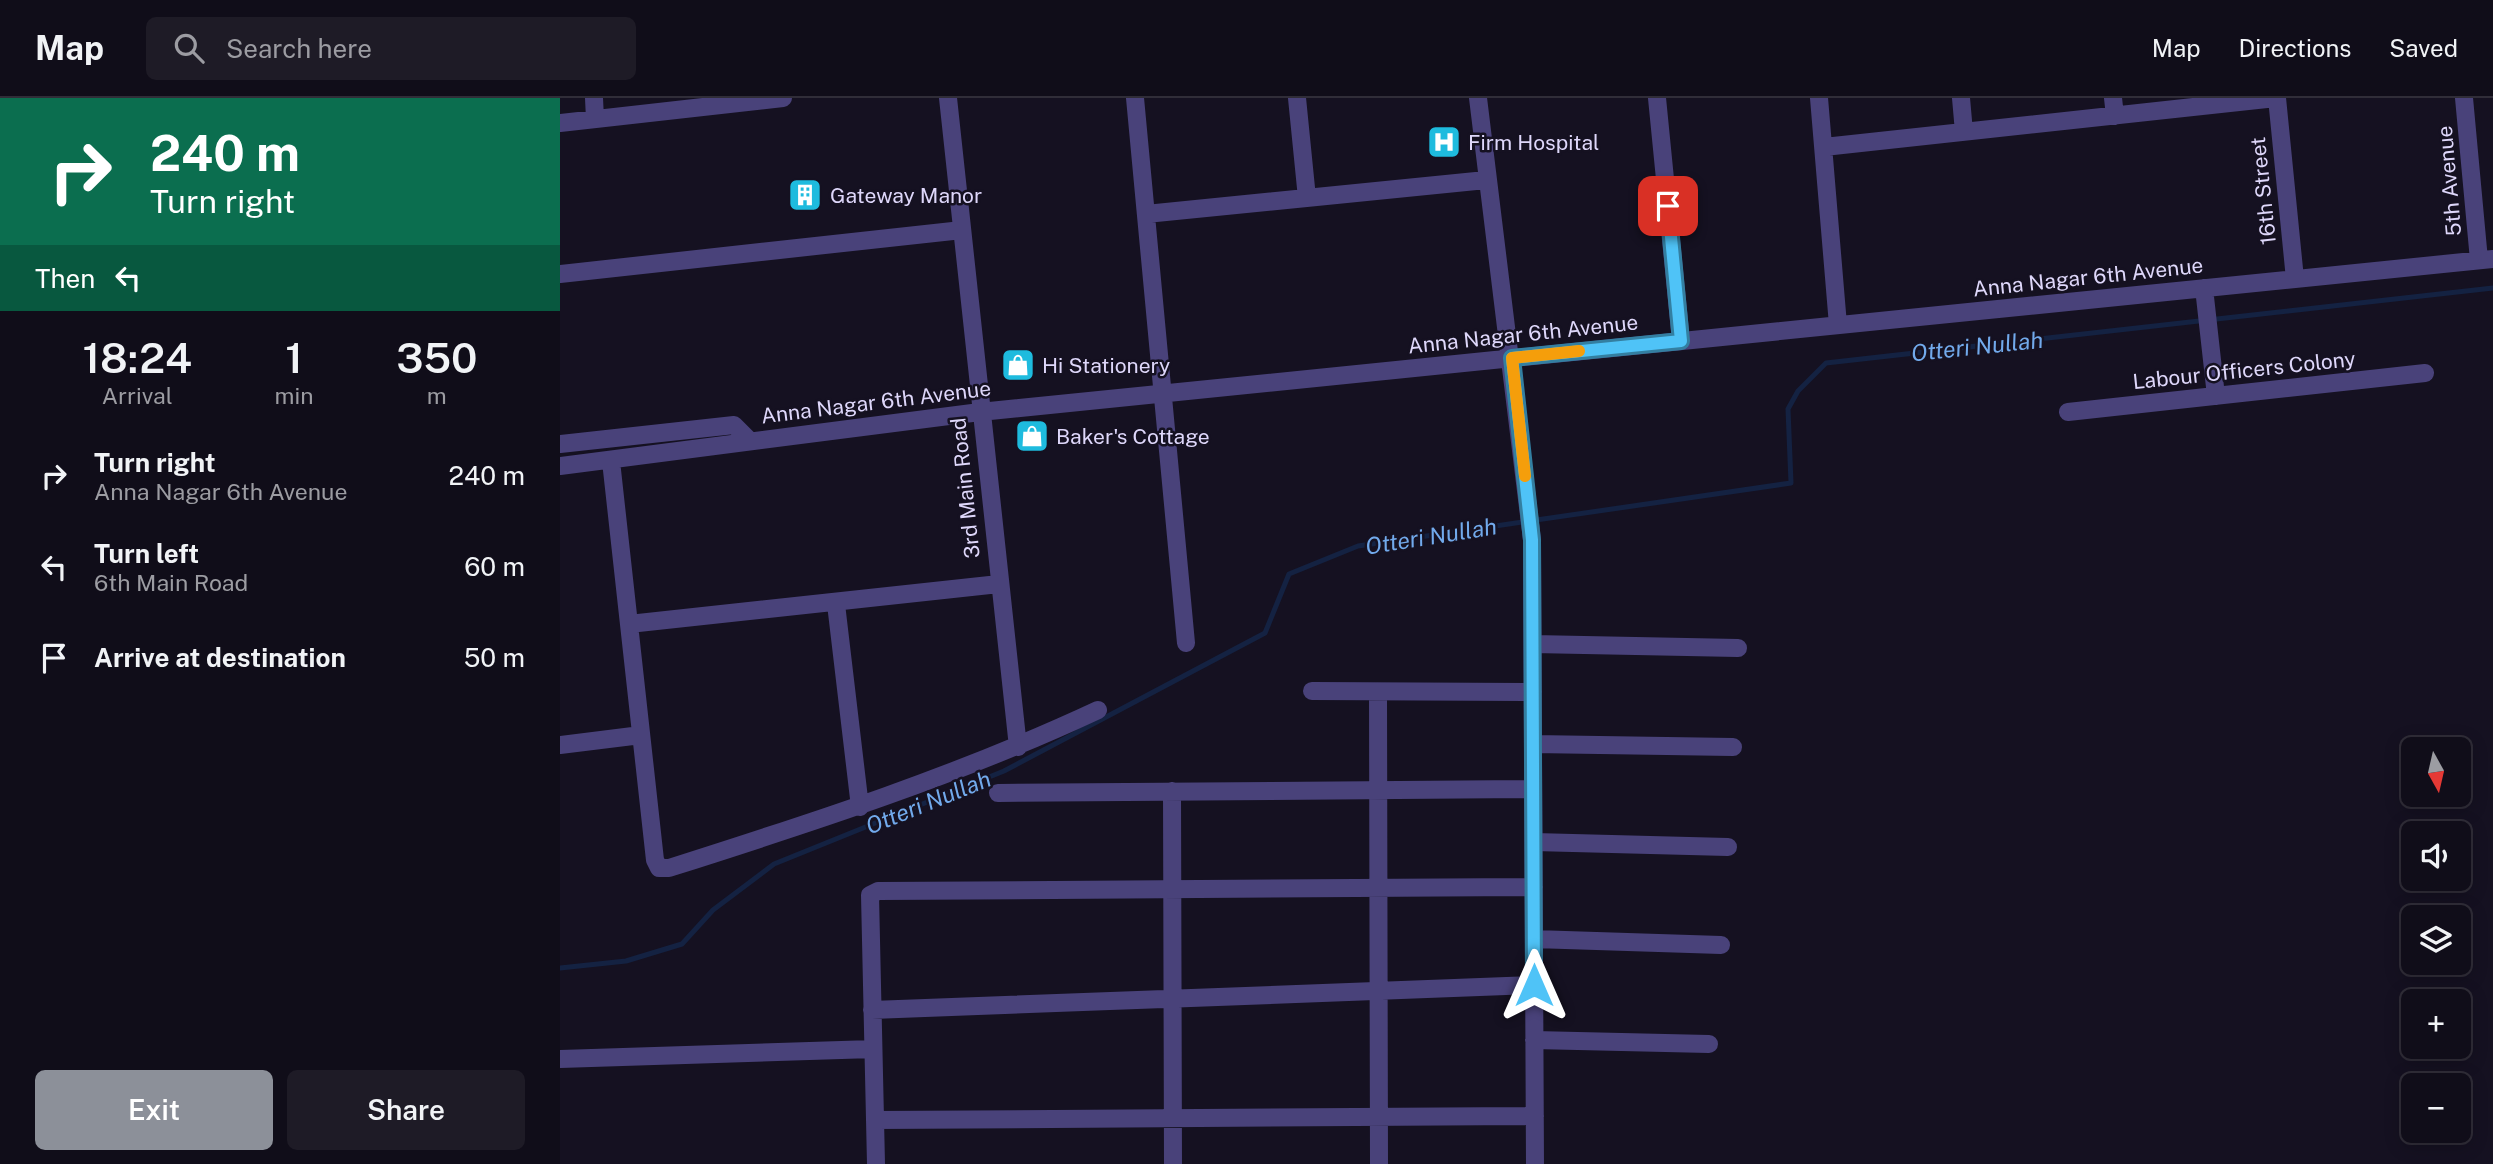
<!DOCTYPE html>
<html lang="en">
<head>
<meta charset="utf-8">
<style>
	body { margin:0; font-family:"Public Sans",sans-serif; background:#1e1b26; color:#f1f3f6; height:100vh; display:flex; flex-direction:column; font-size:26px; white-space:nowrap }
	* { box-sizing:border-box; margin:0 }
	p { font-size:23px; color:#9c9ca2 }
	.icon { flex:none; width:38px; height:38px; fill:none; stroke:currentColor; stroke-width:2; stroke-linecap:round; stroke-linejoin:round }
	.map { position:relative; flex:1; overflow:hidden }
	.panel { display:flex; flex-direction:column; background:#100d19; width:560px }
	.panel>* { flex:none }
	.guide { background:#0b6e4f; color:#fff; overflow:hidden }
	.needle { width:46px; rotate:172deg }
	.buttons { position:absolute; left:1841px; top:639px; display:grid; gap:14px }
	.buttons a { display:grid; place-items:center; width:70px; height:70px; border-radius:10px; background:#100d19; box-shadow:0 4px 18px #0003,0 0 0 2px #302d38; font-size:35px }
	.pin { position:absolute; display:grid; place-items:center; width:60px; height:60px; color:#fff; margin:-30px; border-radius:14px; box-shadow:0 4px 10px #0006 }
	.me { position:absolute; width:77px; margin:-38px; rotate:0deg; stroke-linejoin:round; filter:drop-shadow(0 0 5px #0008) }
	.turn { display:flex; align-items:center; gap:24px; height:147px; padding:0 35px; font-size:32px }
	.turn .icon { width:91px; height:91px; stroke-width:2.5 }
	.turn b { display:block; font-size:49px; line-height:60px }
	.then { display:flex; align-items:center; height:66px; padding:0 35px; background:#0003; gap:14px; font-size:26px }
	.eta { display:flex; justify-content:space-evenly; align-items:center; height:119px; text-align:center }
	.eta b { font-size:42px; font-weight:600; line-height:49px }
	.cta { display:flex; gap:14px; margin-top:auto; padding:14px 35px }
	.cta a { flex:1; height:80px; border-radius:10px; background:#8c9099; color:#fff; font-size:28px; font-weight:600; line-height:80px; text-align:center }
	.cta a+a { background:#1e1b26; color:#f1f3f6 }
	ul { padding:0; list-style:none }
	li { display:flex; align-items:center; gap:21px; height:91px; padding:0 35px }
	li div { flex:1 }
	li b { display:block; font-size:26px }
	li em { font-style:normal }
	header { display:flex; align-items:center; gap:42px; box-sizing:border-box; height:98px; padding:0 35px; background:#100d19; border-bottom:2px solid #302d38 }
	header strong { font-size:33px }
	nav { display:flex; gap:38px; margin-inline-start:auto; font-size:24px }
	.search { width:490px; height:63px; background:#1e1b26; display:flex; align-items:center; gap:18px; box-sizing:border-box; padding:0 24px; border-radius:10px; color:#9c9ca2; font-size:26px }
	main { display:flex; flex:1; min-height:0 }
	.map>svg:first-child { display:block }
	.lines { fill:none; stroke-linecap:round; stroke-linejoin:round }
	.stream { stroke:#142242; stroke-width:5 }
	.minor { stroke:#49427a; stroke-width:18 }
	.route-casing { stroke:#337fa1; stroke-width:18 }
	.route { stroke:#4fc3f7; stroke-width:12 }
	.slow { stroke:#f59e0b; stroke-width:12 }
	.labels { text-anchor:middle; dominant-baseline:central; stroke-width:5; stroke-linejoin:round; paint-order:stroke }
	.poi-label { font-size:21px; fill:#ded7fa; stroke:#151121; text-anchor:start }
	.street-label { font-size:21px; fill:#ded7fa; stroke:#151121 }
	.water-label { font-size:23px; font-style:italic; fill:#72aaec; stroke:#151121 }
</style>
</head>
<body>
<header>
<strong>Map</strong>
<div class="search"><svg class="icon" aria-label="search" viewBox="0 0 24 24"><circle cx="10" cy="10" r="6"/><path d="M15 15l6 6"/></svg>Search here</div>
<nav><a>Map</a><a>Directions</a><a>Saved</a></nav>
</header>
<main>
<section class="panel">
<div class="guide">
<div class="turn"><svg class="icon" aria-label="right" viewBox="0 0 24 24"><path d="M7 20v-9h11M14 6l5 5-5 5"/></svg><div><b>240 m</b>Turn right</div></div>
<div class="then">Then<svg class="icon" aria-label="left" viewBox="0 0 24 24"><path d="M17 20v-9H6M10 6l-5 5 5 5"/></svg></div>
</div>
<div class="eta">
<div><b>18:24</b><p>Arrival</p></div>
<div><b>1</b><p>min</p></div>
<div><b>350</b><p>m</p></div>
</div>
<ul>
<li><svg class="icon" aria-label="right" viewBox="0 0 24 24"><path d="M7 20v-9h11M14 6l5 5-5 5"/></svg><div><b>Turn right</b><p>Anna Nagar 6th Avenue</p></div><em>240 m</em></li>
<li><svg class="icon" aria-label="left" viewBox="0 0 24 24"><path d="M17 20v-9H6M10 6l-5 5 5 5"/></svg><div><b>Turn left</b><p>6th Main Road</p></div><em>60 m</em></li>
<li><svg class="icon" aria-label="arrive" viewBox="0 0 24 24"><path d="M6 21V4h12l-3 4 3 4H6"/></svg><div><b>Arrive at destination</b></div><em>50 m</em></li>
</ul>
<div class="cta"><a>Exit</a><a>Share</a></div>
</section>
<div class="map">
<svg width="1933" height="1066" viewBox="0 0 1933 1066">
	<rect width="100%" height="100%" fill="#151121"/>
	<g class="lines">
		<path class="stream" d="M0,870l66,-7 56,-17 31,-34 61,-46 230,-93 261,-138 24,-59 69,-28 433,-63 -3,-74 10,-18 28,-28 667,-75"/>
		<path class="minor" d="M34,0l1,21
			M388,0l70,649
			M575,0l51,545
			M737,0l10,100
			M918,0l54,442 3,624
			M1097,0l24,243
			M1259,0l19,227
			M1401,0l3,34
			M1553,0l2,18
			M1717,0l18,181
			M1904,0l15,162
			M0,25l223,-25
			M1264,49l452,-49
			M586,116l340,-34
			M0,176l402,-44
			M1644,190l12,108
			M1508,314l357,-39
			M0,346l174,-19 14,14
			M51,363l44,399 4,8h10c145,-46 290,-93 429,-158
			M0,368l420,-54 1513,-153
			M276,506l24,203
			M69,526l370,-40
			M973,546l205,4
			M752,593l221,1
			M818,594l1,472
			M973,646l200,3
			M0,647l81,-10
			M612,693l1,373
			M438,695l535,-4
			M974,744l194,5
			M974,841l187,6
			M312,912l662,-25
			M974,942l175,4
			M0,961l313,-10
			M315,1022l660,-4
			M316,1066l-6,-269 8,-4 656,-4"/>
	</g>
	<g class="lines">
		<defs>
			<path id="route" d="M974,887l-2,-445 -20,-182 169,-17 -13,-135"/>
		</defs>
		<use href="#route" class="route-casing"/>
		<use href="#route" class="route"/>
		<path class="slow" d="M965,378l-13,-118 67,-7"/>
	</g>
	<defs>
		<symbol id="hospital-square" viewBox="-11 -11 22 22"><rect x="-9" y="-9" width="18" height="18" rx="4" fill="#1ebbde" stroke="#151121"/><path d="M-5-5h3v3.5h4V-5h3V5h-3V1.5h-4V5h-3Z" fill="#fff"/></symbol>
		<symbol id="building-square" viewBox="-11 -11 22 22"><rect x="-9" y="-9" width="18" height="18" rx="4" fill="#1ebbde" stroke="#151121"/><path d="M-4-6H4V6H1V3H-1V6H-4ZM-2.5-4.3h1.7v1.8h-1.7ZM.8-4.3h1.7v1.8H.8ZM-2.5-1h1.7V.8h-1.7ZM.8-1h1.7V.8H.8Z" fill="#fff"/></symbol>
		<symbol id="shop-square" viewBox="-11 -11 22 22"><rect x="-9" y="-9" width="18" height="18" rx="4" fill="#1ebbde" stroke="#151121"/><path d="M-5-2.5h2.3a2.7 3.5 0 0 1 5.4 0H5L5.5 6h-11ZM-1.5-2.5h3a1.5 2.3 0 0 0-3 0Z" fill="#fff"/></symbol>
	</defs>
	<g fill-rule="evenodd">
		<use href="#hospital-square" x="865" y="25" width="38" height="38"/>
		<use href="#building-square" x="226" y="78" width="38" height="38"/>
		<use href="#shop-square" x="439" y="248" width="38" height="38"/>
		<use href="#shop-square" x="453" y="319" width="38" height="38"/>
	</g>
	<g class="labels">
		<g class="poi-label">
			<text x="908" y="44">Firm Hospital</text>
			<text x="270" y="97">Gateway Manor</text>
			<text x="482" y="267">Hi Stationery</text>
			<text x="496" y="338">Baker's Cottage</text>
		</g>
		<g class="street-label">
			<text transform="translate(1889 83) rotate(-95)">5th Avenue</text>
			<text transform="translate(1703 93) rotate(-96)">16th Street</text>
			<text transform="translate(1528 179) rotate(-6)">Anna Nagar 6th Avenue</text>
			<text transform="translate(963 236) rotate(-6)">Anna Nagar 6th Avenue</text>
			<text transform="translate(1684 272) rotate(-6)">Labour Officers Colony</text>
			<text transform="translate(316 304) rotate(-7)">Anna Nagar 6th Avenue</text>
			<text transform="translate(405 390) rotate(-96)">3rd Main Road</text>
		</g>
		<g class="water-label">
			<text transform="translate(1417 248) rotate(-6)">Otteri Nullah</text>
			<text transform="translate(871 438) rotate(-9)">Otteri Nullah</text>
			<text transform="translate(368 704) rotate(-22)">Otteri Nullah</text>
		</g>
	</g>
</svg>
<div class="buttons">
<a><svg class="needle" viewBox="-14 -14 28 28"><path d="M0-13l5 13h-10z" fill="#e53935"/><path d="M0 13l5-13h-10z" fill="#9c9ca2"/></svg></a>
<a><svg class="icon" aria-label="sound" viewBox="0 0 24 24"><path d="M4 9h4l5-4v14l-5-4H4zM17 9q2 3 0 6"/></svg></a>
<a><svg class="icon" aria-label="layers" viewBox="0 0 24 24"><path d="M12 4l9 5-9 5-9-5zM3 14l9 5 9-5"/></svg></a>
<a>+</a>
<a>−</a>
</div>
<div class="pin" style="left:1108px;top:108px;background:#d93025"><svg class="icon" aria-label="arrive" viewBox="0 0 24 24"><path d="M6 21V4h12l-3 4 3 4H6"/></svg></div>
<svg class="me" style="left:974px;top:887px" viewBox="-20 -20 40 40"><path d="M0-17L14 15 0 8-14 15z" fill="#4fc3f7" stroke="#fff" stroke-width="4"/></svg>
</div>
</main>
</body>
</html>
